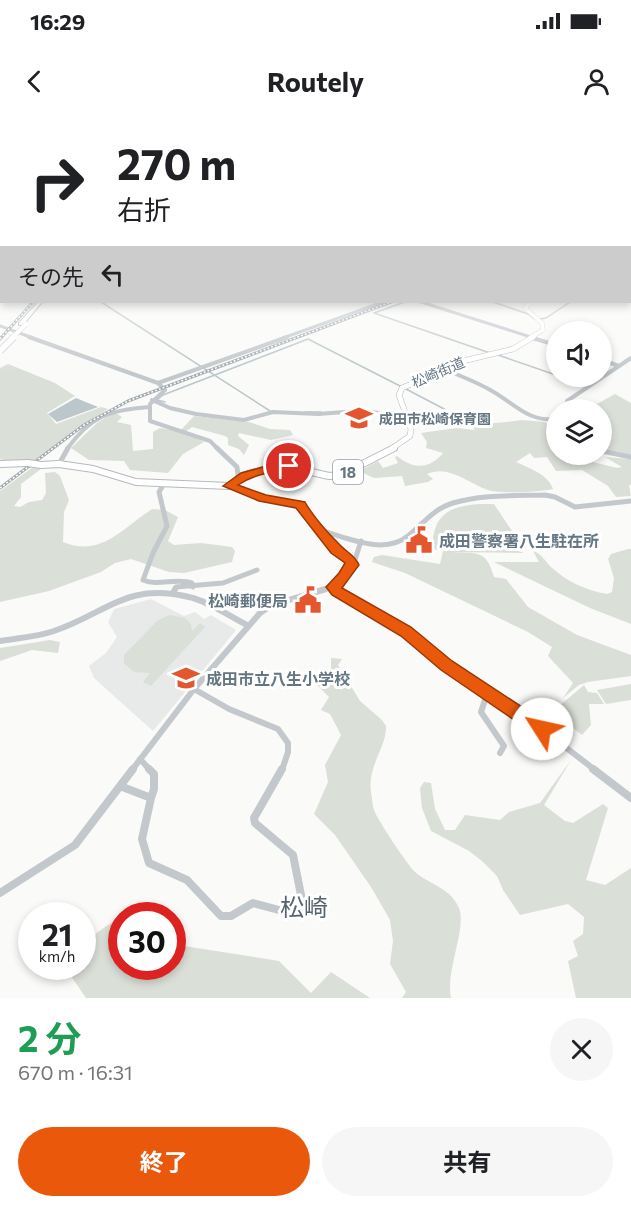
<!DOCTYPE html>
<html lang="ja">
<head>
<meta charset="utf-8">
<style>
	body { margin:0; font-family:Commissioner,"Noto Sans JP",sans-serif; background:#f6f6f6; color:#202124; height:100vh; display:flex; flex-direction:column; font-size:22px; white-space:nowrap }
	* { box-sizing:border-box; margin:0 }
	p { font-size:20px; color:#757577 }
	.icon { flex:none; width:33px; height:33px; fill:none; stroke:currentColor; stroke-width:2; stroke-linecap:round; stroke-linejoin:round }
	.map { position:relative; height:878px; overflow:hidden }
	.side { display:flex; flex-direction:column; background:#fff; flex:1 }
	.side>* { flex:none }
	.top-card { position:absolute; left:0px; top:0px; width:632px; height:183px; box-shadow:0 3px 9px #0003; background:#fff; color:#202124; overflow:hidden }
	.controls { position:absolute; left:546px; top:201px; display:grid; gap:12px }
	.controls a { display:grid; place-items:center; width:66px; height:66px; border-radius:50%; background:#fff; box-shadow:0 3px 9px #0003; font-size:30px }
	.speed { position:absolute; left:18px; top:782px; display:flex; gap:12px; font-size:30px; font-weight:700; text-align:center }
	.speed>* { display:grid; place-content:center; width:78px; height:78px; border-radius:50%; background:#fff; box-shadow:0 3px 9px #0003; line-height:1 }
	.speed small { font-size:15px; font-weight:400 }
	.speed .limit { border:9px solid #d22; background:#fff; color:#111 }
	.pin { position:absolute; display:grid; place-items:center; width:51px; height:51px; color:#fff; margin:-26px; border:3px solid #fff; border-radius:50%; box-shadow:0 2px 6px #0007 }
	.me { position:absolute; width:66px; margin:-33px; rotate:305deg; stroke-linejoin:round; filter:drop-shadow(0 0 4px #0008) }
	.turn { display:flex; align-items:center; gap:21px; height:126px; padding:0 18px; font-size:27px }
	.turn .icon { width:78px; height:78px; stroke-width:2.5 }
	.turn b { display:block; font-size:42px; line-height:51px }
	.then { display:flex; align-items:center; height:57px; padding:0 18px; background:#0003; gap:12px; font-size:22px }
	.round { display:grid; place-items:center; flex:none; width:63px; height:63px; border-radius:32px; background:#f6f6f6 }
	.overview { display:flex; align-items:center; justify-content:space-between; height:102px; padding:0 18px }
	h1 { font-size:36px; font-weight:700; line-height:45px; color:#1e9e55 }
	.button { display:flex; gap:12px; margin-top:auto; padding:12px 18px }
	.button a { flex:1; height:69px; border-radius:36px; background:#ea580c; color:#fff; font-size:24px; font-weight:700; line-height:69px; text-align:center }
	.button a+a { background:#f6f6f6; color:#202124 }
	.status { display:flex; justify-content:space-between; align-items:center; height:42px; padding:0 30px; background:#fff; direction:ltr }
	.status svg { height:16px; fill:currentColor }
	header { display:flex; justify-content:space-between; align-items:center; height:78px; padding:0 18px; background:#fff; font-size:27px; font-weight:700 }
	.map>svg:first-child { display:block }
	.built { fill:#e8e9e9 }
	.green { fill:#dadfd7 }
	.water { fill:#bbc7cb }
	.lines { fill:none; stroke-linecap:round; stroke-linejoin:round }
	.stream { stroke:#bbc7cb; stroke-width:1.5 }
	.major-far2-casing { stroke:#b5babe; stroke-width:4.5 }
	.major-far1-casing { stroke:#b5babe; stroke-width:6 }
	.major-casing { stroke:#b5babe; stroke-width:8 }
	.highway-casing { stroke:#b4b9bd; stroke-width:2 }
	.minor-far4 { stroke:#c3c8cc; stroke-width:3 }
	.minor-far3 { stroke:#c3c8cc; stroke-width:4 }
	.minor-far2 { stroke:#c3c8cc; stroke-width:5 }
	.minor-far1 { stroke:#c3c8cc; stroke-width:6 }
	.minor { stroke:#c3c8cc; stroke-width:8 }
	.major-far2 { stroke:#fff; stroke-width:4 }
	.major-far1 { stroke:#fff; stroke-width:5 }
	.major { stroke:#fff; stroke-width:6 }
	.highway { fill:#fff; fill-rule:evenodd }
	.rail-casing { stroke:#a2aab0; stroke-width:3 }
	.rail { stroke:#fff; stroke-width:1.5; stroke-dasharray:2; stroke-linecap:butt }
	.major-bridge-casing { stroke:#b5babe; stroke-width:8; stroke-linecap:butt }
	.highway-bridge-far1-casing { stroke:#b4b9bd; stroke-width:5; stroke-linecap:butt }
	.highway-bridge-casing { stroke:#b4b9bd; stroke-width:7; stroke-linecap:butt }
	.major-bridge { stroke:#fff; stroke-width:6 }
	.highway-bridge-far1 { stroke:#fff; stroke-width:4.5 }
	.highway-bridge { stroke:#fff; stroke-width:6 }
	.route { fill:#ea580c; stroke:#983908; stroke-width:1.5 }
	.labels { text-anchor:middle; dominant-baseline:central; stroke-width:6; stroke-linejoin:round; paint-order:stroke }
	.far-street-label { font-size:14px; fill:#657683; stroke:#fff }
	.far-poi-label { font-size:14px; font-weight:bold; fill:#657683; stroke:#fff; text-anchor:start }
	.shield { fill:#fff; stroke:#939fa8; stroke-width:1.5 }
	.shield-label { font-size:15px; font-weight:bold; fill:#657683 }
	.poi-label { font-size:16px; font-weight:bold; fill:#657683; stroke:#fff; text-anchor:start }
	.near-quarter-label { font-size:24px; fill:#57646e; stroke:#fff }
</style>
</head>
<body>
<div class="status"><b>16:29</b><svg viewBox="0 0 49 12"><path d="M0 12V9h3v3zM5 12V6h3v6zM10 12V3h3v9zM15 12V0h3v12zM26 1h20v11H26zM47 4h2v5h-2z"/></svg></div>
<header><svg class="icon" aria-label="back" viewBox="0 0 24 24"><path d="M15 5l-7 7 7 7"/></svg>Routely<svg class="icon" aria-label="person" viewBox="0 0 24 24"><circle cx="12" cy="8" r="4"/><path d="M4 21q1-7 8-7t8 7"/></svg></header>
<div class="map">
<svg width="631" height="878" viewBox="0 0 631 878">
	<rect width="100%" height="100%" fill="#fafaf8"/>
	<path class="built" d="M151,479l33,17 11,-4 9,7 7,-4 25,15 -83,101 -59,-53 -5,-12 17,-13 11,-16 -9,-15 6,-13z"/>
	<path class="green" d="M8,244l47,19 20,13 -28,17 9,11 45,-17 7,2 -75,52 -25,1 -8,-3v-91z
		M615,274l16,9v52l-29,-7v-38h-25l14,-8 4,3z
		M114,292l8,5 -5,5 14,3 2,26 20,-2v-17l7,-4 20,3 14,-15 55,6 21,7 20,1 3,5 -22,5 -32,-7 -1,3 11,9 -5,10 -5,-6 -11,-4v-7l-3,-2 -33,-9 -7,5 19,10 -21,12 -15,19 -38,-3 -6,-9 -35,-1 -18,-12 26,-25z
		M522,300l23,2 11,10v22l25,1 8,6 28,7 5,-1 -17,-10 26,2v26h-2l2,11 -15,1 -8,-11 -26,-16 -26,1 -9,-14 -13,1 -4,-5 -14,9c13,6 32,12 37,27 -11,3 -56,5 -65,1 -20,-7 -40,-26 -61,-16l6,5 -5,3 -23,4 -3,-10 -28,2 -15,-7 19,-10 5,7 15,-5 -3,-6 2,-1c17,14 33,13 46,-3l-17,-5 1,-6 -6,-9 35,-5 18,2v-4c16,-4 32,-3 48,-6z
		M33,347h8v2l-20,15v13l-7,9 6,1 9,-5 13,-2 4,-7 -1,-20 10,-1 5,4 9,24 -5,12 -1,30c37,16 60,-14 89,-33l13,1 13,7 -10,24 6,4 27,-2 31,4 3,4 -3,11 -48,11 -15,-1 -38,-13 -16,4 -14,9 -52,19 -49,11v-111z
		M480,384h14l30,45 -2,4 -71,-1c25,2 35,-4 43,25l12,2 22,28 49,28 54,20v21l-43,6 -9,3 -16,13 10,-15 -25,-27 4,-9 -24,-15 -123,-59 -33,-11 2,-5 8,-2 58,9 3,-13h7l-18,-2c1,-35 17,-43 48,-45z
		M628,429h3v75l-41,-16 -96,-46h45l-6,-11c9,3 12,10 18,16 15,14 36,24 56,27l5,-2 2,-14 -6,-19 3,-5z
		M170,495l15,3 6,6 1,7 8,-8 5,4 -54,59 -8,-4 7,-9 -16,-1 -10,-9v-8l34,-35z
		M50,520l10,2 -2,11 -26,-3 -32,11v-13z
		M331,538l11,1 -4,6 22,36 22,19 4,6c1,21 -19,40 -15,66 1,6 1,12 3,18 3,9 33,54 40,61 15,14 36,16 45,37 8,21 -14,63 -8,90h-49l4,-6 -16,-28 3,-23 -3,-21 -19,-33 -36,-52 -21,-21 14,-32 -3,-17 16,-30 -11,-21 -9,-4 8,-13 -17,-17 4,-5 15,-5z
		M631,564v16l-25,4 -9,-14z
		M584,565l4,7 9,1 7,11h-15l2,21 -9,10 -30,-23z
		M571,640l-27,45 21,16 8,2 30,-19 5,4 -22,72 19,5 26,-17v130h-55l-8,-37 10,-5 -5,-15 10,-7 1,-17 -16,-13 -48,11 -17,-25 -6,-14 -15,-15 -13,-10 -38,-20 -9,-23 -2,-20 4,-6 7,1 4,26 10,21h10l10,-15 35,5 9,-8 31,-9z
		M121,796l1,50h50l1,-27 11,7 95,15 32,32 20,-21 39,26h-284l-17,-25 4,-7h9c0,-30 18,-34 39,-50z"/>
	<path class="water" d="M76,278l22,9 -41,15 -9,-8z"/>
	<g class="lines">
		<path class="stream" d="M101,182l169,109
			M405,182l-31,11 116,40
			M493,182l35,12 7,5
			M540,199l6,-1 24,-16
			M498,235l58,20
			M560,256l28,10
			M406,269l42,22 22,15
			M165,282l-8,-2 6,-5 145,-56 94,48
			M305,292h16"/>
		<defs>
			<path id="major-far2" d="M530,218l13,-8 -1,-7 -17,-15 6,-6"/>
			<path id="major-far1" d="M391,329l19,-13 1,-7 -12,-34 3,-7 65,-28 46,-11 20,-12"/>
			<path id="major" d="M0,344l28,-1
				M41,345l18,-1 34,5 43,13 93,4 16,-11 36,-10 48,11 12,-1 53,-27"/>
			<path id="highway" d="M38,182h4l-19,23h-4v-2z"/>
		</defs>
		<use href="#major-far2" class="major-far2-casing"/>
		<use href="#major-far1" class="major-far1-casing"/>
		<use href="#major" class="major-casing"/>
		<use href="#highway" class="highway-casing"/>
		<path class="minor-far4" d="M421,182l113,36
			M0,206l33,12
			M283,218l100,-36"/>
		<path class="minor-far3" d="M29,217l129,46 7,7 -15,14v17l60,20 8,8
			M529,217l27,8
			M602,240l17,6
			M444,249c16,7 33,13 48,22 23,13 36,31 64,28
			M158,263l129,-46
			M152,280l18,8 26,6 48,6 29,-8 45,2 40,-3 34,3 17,7
			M567,290v-9l64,-43
			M67,329c24,-33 42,-39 82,-42"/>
		<path class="minor-far2" d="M217,328l20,19 1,8 3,2
			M602,331l29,6
			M59,344l9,-16
			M164,364l-5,8 8,34 -14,27 -10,27c16,7 32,-3 49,3l1,4
			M229,366l35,12 37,7 22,30 28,26
			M319,410c27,7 64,26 89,6 15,-12 25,-27 45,-33 29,-9 61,-7 92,-8l10,2 20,10 56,-6
			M333,467l4,3
			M175,470l1,-3 47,-4 34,-13
			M321,470c15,-4 22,-12 31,-25l-1,-4 4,-1 6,-19"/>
		<path class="minor-far1" d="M335,469l10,8 61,34 40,35 96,63 53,41
			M173,474l2,-5
			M0,521c18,-3 37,-4 54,-10 53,-18 72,-49 135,-34 19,4 40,19 58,28
			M194,569l35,20 49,20 10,14v9l-6,18
			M487,574l-6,18 23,34 -4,7
			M140,639l10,11
			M132,650l62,-81 66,-76 12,-8 54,-16"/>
		<path class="minor" d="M149,649l5,5v15l-3,9
			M593,649l38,29
			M120,666l31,12 -9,41 7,24 38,17 34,36h10l22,-13 45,12 5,-10 -10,-50 -38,-32 -1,-5 28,-49
			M0,773l75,-48 58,-76"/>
		<use href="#major-far2" class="major-far2"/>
		<use href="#major-far1" class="major-far1"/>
		<use href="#major" class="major"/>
		<use href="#highway" class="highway"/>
		<defs>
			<path id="rail" d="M0,219l33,-37
				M0,368l84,-63 44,-24 263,-99"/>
		</defs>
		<use href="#rail" class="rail-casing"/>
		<use href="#rail" class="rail"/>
		<defs>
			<path id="major-bridge" d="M28,343l13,2"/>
			<path id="highway-bridge-far1" d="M12,218l14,-14"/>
			<path id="highway-bridge" d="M0,231l14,-14"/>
		</defs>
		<use href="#major-bridge" class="major-bridge-casing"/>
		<use href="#highway-bridge-far1" class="highway-bridge-far1-casing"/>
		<use href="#highway-bridge" class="highway-bridge-casing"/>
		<use href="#major-bridge" class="major-bridge"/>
		<use href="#highway-bridge-far1" class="highway-bridge-far1"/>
		<use href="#highway-bridge" class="highway-bridge"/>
	</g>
	<linearGradient id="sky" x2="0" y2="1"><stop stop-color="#96bcdc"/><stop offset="0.51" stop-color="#fdfdfc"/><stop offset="1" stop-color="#fdfdfc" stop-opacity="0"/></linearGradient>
	<rect width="631" height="253" fill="url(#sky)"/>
	<path class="route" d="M281,342l12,1 2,3 -2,2c-19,4 -37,5 -55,17l28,10 39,7c9,16 21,29 34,42 7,8 16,11 20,21l-17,23 69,39 41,34 96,63 2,5 -2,6 -6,2 -6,-2 -95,-65 -40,-34 -69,-41 -6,-8 13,-14 6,-10 -14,-10 -35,-45 -37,-7 -36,-15 18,-13z"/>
	<defs>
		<symbol id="school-bare" viewBox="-9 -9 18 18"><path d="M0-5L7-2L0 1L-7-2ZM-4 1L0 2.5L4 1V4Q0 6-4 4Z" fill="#e4572e" stroke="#fff" stroke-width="2.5" paint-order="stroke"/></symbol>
		<symbol id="civic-bare" viewBox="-9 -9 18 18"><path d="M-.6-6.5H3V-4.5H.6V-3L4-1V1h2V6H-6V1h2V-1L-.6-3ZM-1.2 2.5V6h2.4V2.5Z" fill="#e4572e" stroke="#fff" stroke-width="2.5" paint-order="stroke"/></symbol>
	</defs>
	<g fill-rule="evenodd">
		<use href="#school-bare" x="340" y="279" width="38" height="38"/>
		<use href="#civic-bare" x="400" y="401" width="38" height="38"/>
		<use href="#civic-bare" x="289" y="461" width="38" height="38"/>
		<use href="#school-bare" x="167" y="539" width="38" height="38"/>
	</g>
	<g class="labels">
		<g class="far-street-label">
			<text transform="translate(438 252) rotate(-23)">松崎街道</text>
		</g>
		<g class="far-poi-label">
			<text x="379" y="298">成田市松崎保育園</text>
		</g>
		<rect class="shield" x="333" y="340" width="30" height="24" rx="4.5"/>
		<g class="shield-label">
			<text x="348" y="352">18</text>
		</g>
		<g class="poi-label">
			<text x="439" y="420">成田警察署八生駐在所</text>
			<text x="288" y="480" text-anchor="end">松崎郵便局</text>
			<text x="206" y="558">成田市立八生小学校</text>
		</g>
		<g class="near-quarter-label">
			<text x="304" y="786">松崎</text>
		</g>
	</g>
</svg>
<div class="controls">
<a><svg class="icon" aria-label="sound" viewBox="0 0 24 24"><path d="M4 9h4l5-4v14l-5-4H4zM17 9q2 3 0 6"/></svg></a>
<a><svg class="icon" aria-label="layers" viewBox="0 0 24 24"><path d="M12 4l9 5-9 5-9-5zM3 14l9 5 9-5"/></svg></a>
</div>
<div class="speed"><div>21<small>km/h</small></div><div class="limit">30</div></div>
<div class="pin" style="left:289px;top:346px;background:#d93025"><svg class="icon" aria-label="arrive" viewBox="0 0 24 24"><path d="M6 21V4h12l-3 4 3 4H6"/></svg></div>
<svg class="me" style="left:542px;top:609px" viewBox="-20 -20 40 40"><circle r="19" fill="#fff"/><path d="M0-13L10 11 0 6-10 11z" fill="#ea580c"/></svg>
<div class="top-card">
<div class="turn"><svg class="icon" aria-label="right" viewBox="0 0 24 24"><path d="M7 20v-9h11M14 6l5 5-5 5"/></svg><div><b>270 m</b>右折</div></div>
<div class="then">その先<svg class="icon" aria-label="left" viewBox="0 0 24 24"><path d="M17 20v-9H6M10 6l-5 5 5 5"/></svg></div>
</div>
</div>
<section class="side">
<div class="overview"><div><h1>2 分</h1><p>670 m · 16:31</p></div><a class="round"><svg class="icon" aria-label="close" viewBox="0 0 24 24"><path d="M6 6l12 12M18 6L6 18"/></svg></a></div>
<div class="button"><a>終了</a><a>共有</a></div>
</section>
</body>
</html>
